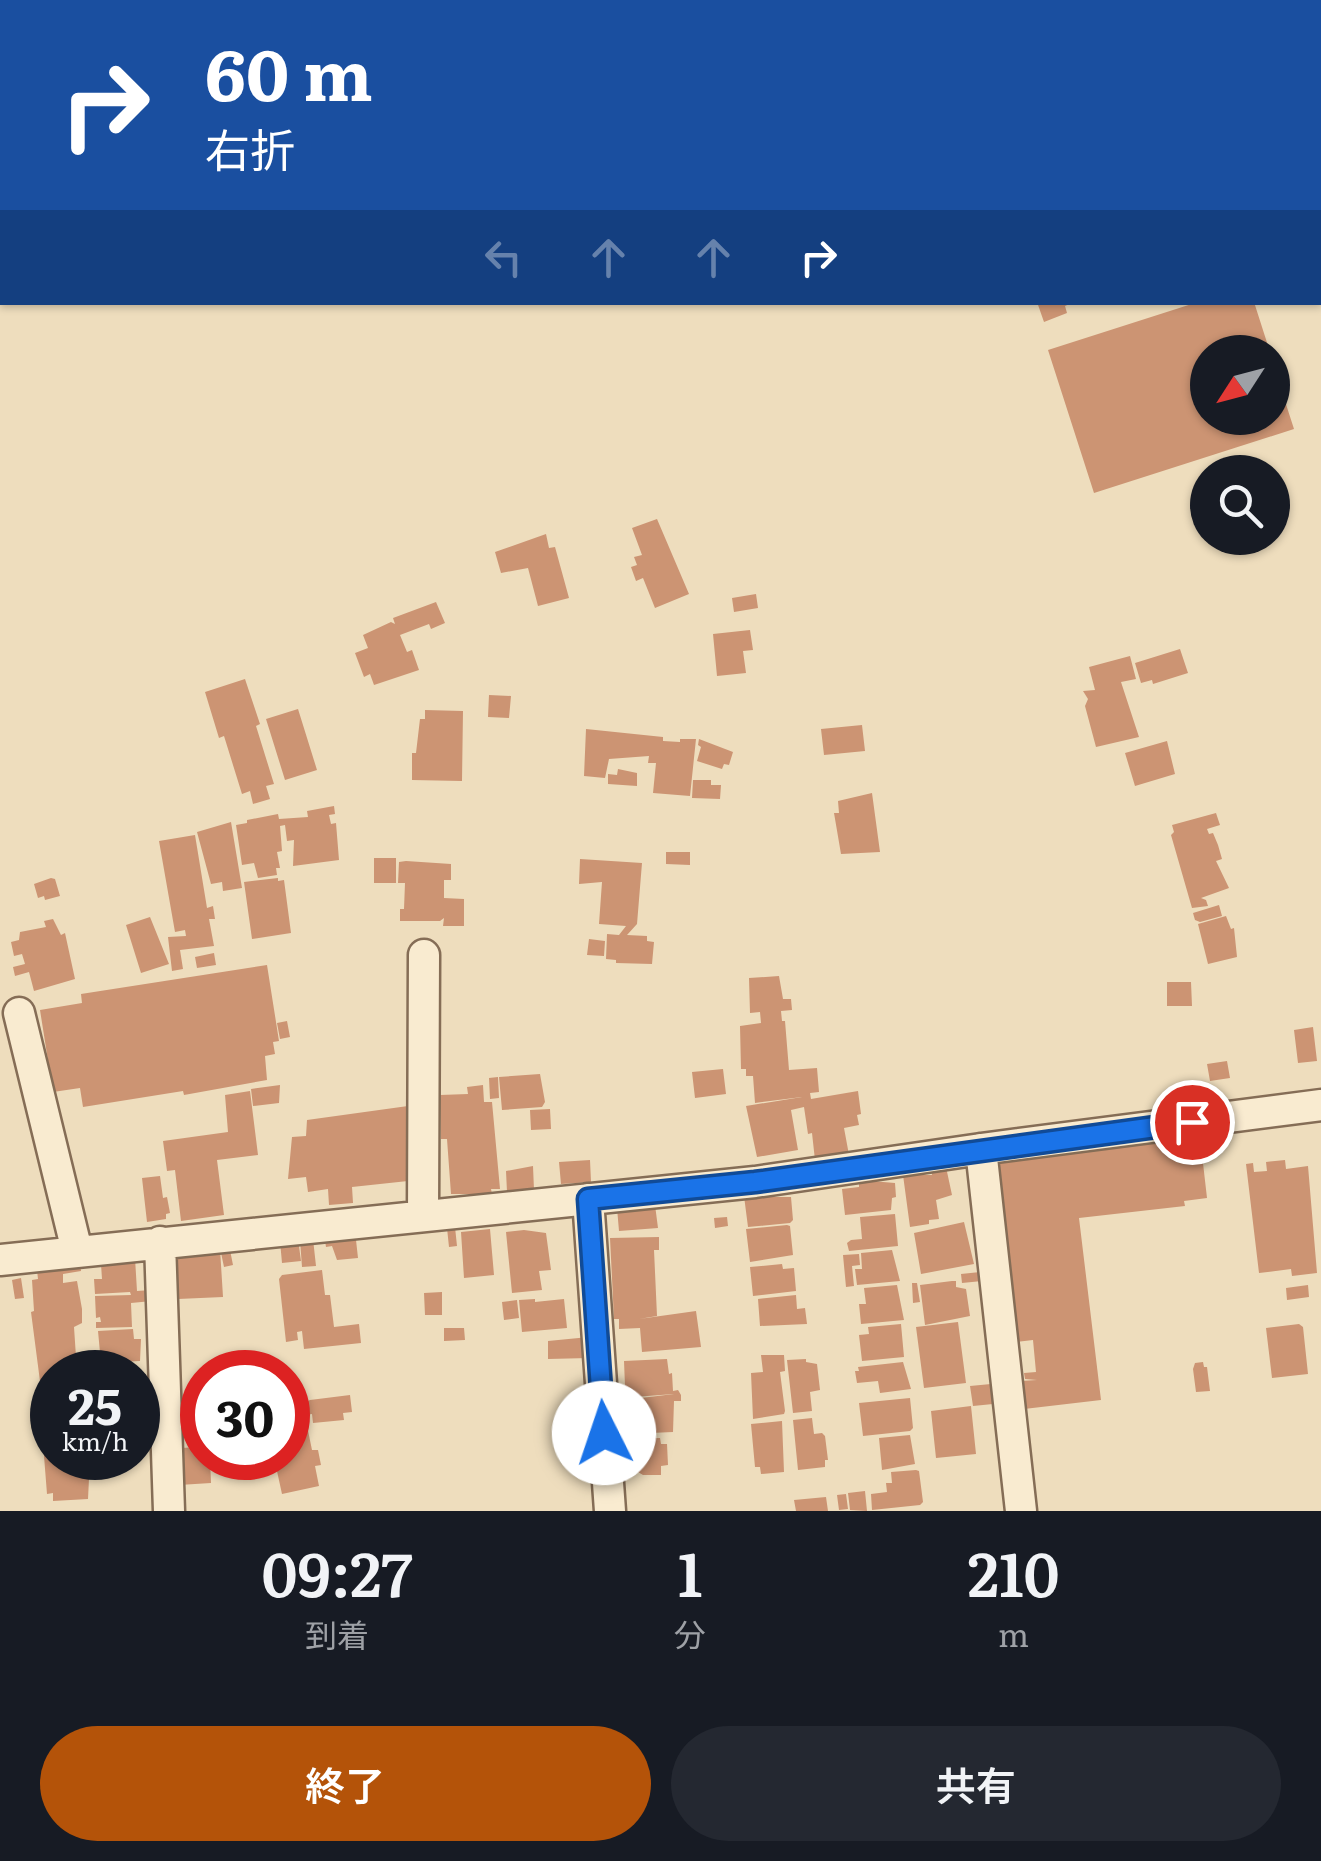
<!DOCTYPE html>
<html lang="ja">
<head>
<meta charset="utf-8">
<style>
	body { margin:0; font-family:Literata,"Noto Sans JP",serif; background:#242831; color:#f1f3f6; height:100vh; display:flex; flex-direction:column; font-size:38px; white-space:nowrap }
	* { box-sizing:border-box; margin:0 }
	p { font-size:32px; color:#9ea1a6 }
	.icon { flex:none; width:55px; height:55px; fill:none; stroke:currentColor; stroke-width:2; stroke-linecap:round; stroke-linejoin:round }
	.map { position:relative; height:1511px; overflow:hidden }
	.side { display:flex; flex-direction:column; background:#171b24; flex:1 }
	.side>* { flex:none }
	.guide { position:absolute; left:0px; top:0px; width:1322px; height:305px; box-shadow:0 2px 8px #0004; background:#1a4fa0; color:#fff; overflow:hidden }
	.needle { width:65px; rotate:234deg }
	.buttons { position:absolute; left:1190px; top:335px; display:grid; gap:20px }
	.buttons a { display:grid; place-items:center; width:100px; height:100px; border-radius:50%; background:#171b24; box-shadow:0 2px 8px #0004; font-size:50px }
	.speed { position:absolute; left:30px; top:1350px; display:flex; gap:20px; font-size:50px; font-weight:700; text-align:center }
	.speed>* { display:grid; place-content:center; width:130px; height:130px; border-radius:50%; background:#171b24; box-shadow:0 2px 8px #0004; line-height:1 }
	.speed small { font-size:25px; font-weight:400 }
	.speed .limit { border:15px solid #d22; background:#fff; color:#111 }
	.pin { position:absolute; display:grid; place-items:center; width:85px; height:85px; color:#fff; margin:-42px; border:5px solid #fff; border-radius:50%; box-shadow:0 2px 10px #0007 }
	.me { position:absolute; width:110px; margin:-55px; rotate:356deg; stroke-linejoin:round; filter:drop-shadow(0 0 8px #0008) }
	.turn { display:flex; align-items:center; gap:35px; height:210px; padding:0 40px; font-size:45px }
	.turn .icon { width:130px; height:130px; stroke-width:2.5 }
	.turn b { display:block; font-size:70px; line-height:85px }
	.lanes { display:flex; align-items:center; height:95px; padding:0 40px; background:#0003; justify-content:center; gap:50px; direction:ltr }
	.lanes .off { opacity:.35 }
	.eta { display:flex; justify-content:space-evenly; align-items:center; height:170px; text-align:center }
	.eta b { font-size:60px; font-weight:600; line-height:70px }
	.primary-button { display:flex; gap:20px; margin-top:auto; padding:20px 40px }
	.primary-button a { flex:1; height:115px; border-radius:60px; background:#b45309; color:#fff; font-size:40px; font-weight:600; line-height:115px; text-align:center }
	.primary-button a+a { background:#242831; color:#f1f3f6 }
	.map>svg:first-child { display:block }
	.building { fill:#cc9473 }
	.lines { fill:none; stroke-linecap:round; stroke-linejoin:round }
	.street-casing { stroke:#856d56; stroke-width:35 }
	.street { stroke:#f9ebd0; stroke-width:30 }
	.route-casing { stroke:#114b97; stroke-width:25 }
	.route { stroke:#1a73e8; stroke-width:18 }
</style>
</head>
<body>
<div class="map">
<svg width="1321" height="1511" viewBox="0 0 1321 1511">
	<rect width="100%" height="100%" fill="#eeddbd"/>
	<path class="building" d="M1037,302h35v1l-7,3 2,7 -23,9z
		M1198,302h56l16,50h-62v66h64l1,-54 21,65 -200,64 -46,-143z
		M657,519l32,75 -34,14 -12,-30 -7,3 -5,-14 6,-2 -3,-8 8,-2 -10,-27z
		M546,534l3,14 6,-1 14,51 -31,8 -10,-38 -27,5 -6,-21z
		M756,594l2,14 -24,4 -2,-14z
		M436,602l9,21 -14,6 -2,-5 -29,11 7,17 5,-2 7,20 -45,15 -4,-11 -6,3 -9,-24 13,-5 -5,-13 28,-13 4,2 -2,-6z
		M750,630l3,20 -10,1 3,22 -29,3 -4,-42z
		M1180,649l8,24 -35,11 -1,-4 -11,3 -6,-20z
		M1130,656l6,23 -15,3 18,55 -43,10 -11,-41 3,-7 -5,-8 12,-1 -6,-23z
		M245,679l15,45 -4,2 18,58 -8,2 4,13 -17,5 -3,-13 -8,3 -18,-58 -5,2 -14,-46z
		M489,695l22,1 -2,22 -21,-1z
		M298,709l19,61 -32,10 -19,-61z
		M425,710l38,1 -1,70 -50,-1v-27h4l4,-34h5z
		M862,725l3,26 -41,4 -3,-26z
		M586,729l77,8v4l17,1v-3h16l-6,57 -37,-3 3,-30h-8l1,-7 -40,3 -4,19 -21,-2z
		M699,739l34,13 -4,13 -5,-1 -2,5 -25,-8 4,-14 -3,-2z
		M1167,741l8,33 -40,12 -10,-33z
		M618,769l19,4v13l-29,-2v-10l9,1z
		M693,780h18v5h10l-1,14 -28,-1z
		M872,793l8,59 -39,2 -7,-41h5l-1,-12z
		M334,806l1,8 -6,1 2,9 5,-1 3,37 -46,6 1,-26 -7,1 -2,-16 -5,1 2,25 -5,1 3,16h-4l1,7 -19,3 -4,-15 -12,2 -6,-40 11,-2v-3l31,-6 1,5 29,-2 -1,-6z
		M1216,813l4,12 -13,4 2,5 4,-1 5,12 4,14 -6,2 13,27 -28,10 5,2 2,6 -16,2 -21,-73 3,-3 -2,-7z
		M231,822l11,66 -19,3 -1,-9 -11,2 -14,-52z
		M195,835l12,73 6,-2 2,13h-6l5,27 -34,4 3,19 -11,2 -4,-34 18,-1 -1,-6 -10,2 -16,-91z
		M666,852h24v13l-24,-1z
		M374,858h22v25h-22z
		M580,859l62,4 -5,61 -10,11 20,1v5l7,1 -2,22 -36,-1v-3l-10,-1 1,-25 12,1 7,-9 -27,-2 3,-42 -23,2z
		M406,861l45,3v16h-7v18l20,1v27h-21l1,-8 -4,3h-40v-12h4l1,-26h-7l1,-21z
		M51,878l4,1 5,17 -15,4 -1,-4 -6,2 -4,-14z
		M278,878v3l6,-1 7,53 -39,6 -8,-57z
		M1219,905l3,11 -22,6 -5,-2 -2,-7z
		M1226,916l5,13 3,-1 3,29 -29,7 -10,-40z
		M150,917l19,47 -28,9 -15,-48z
		M53,919l8,16 4,-2 10,46 -41,12 -5,-19 -14,4 -2,-9 12,-3 -3,-10 -8,2 -3,-14 8,-2 1,-8 26,-5 -2,-6z
		M589,939l16,2 -1,15 -17,-1z
		M214,953l2,12 -19,3 -2,-11z
		M267,965l12,76 -6,1 2,12 -10,2 2,24 -83,15 -1,-4 -100,16 -3,-19 -27,4 -13,-82 42,-7 -1,-9z
		M779,976l4,23h8l1,11 -11,1 1,10h3l4,49 28,-2 2,24 -9,1 1,6 47,-8 3,23 -4,1 2,10 -15,3 5,27 -34,5 -3,-27 -4,1 -4,-27 -13,3 7,40 -41,7 -11,-51 56,-9 -47,6 -2,-27h-7v-7h-5l-1,-43 21,-3 -1,-11 -10,1 -1,-35z
		M1167,982h24l1,24h-25z
		M287,1021l3,16 -10,2 -3,-16z
		M1313,1027l4,34 -19,2 -4,-33z
		M1227,1061l3,17 -20,3 -3,-17z
		M723,1069l3,25 -31,4 -3,-26z
		M540,1074l5,28 -3,5 -40,3 -3,-33z
		M498,1077l1,21 -9,1 -1,-21z
		M280,1085l-1,18 -26,3 -2,-17z
		M483,1085l1,17h8l8,87h-9l1,5h-41l-4,-55h-6l-1,-44 28,-1 -1,-7z
		M250,1091l8,64 -41,5 7,55 -43,6 -6,-51 -8,1 -4,-30 65,-9 -3,-37z
		M408,1106v75l-56,6 1,16 -24,2 -1,-16 -20,3 -2,-15 -18,2 4,-42 14,-1 1,-16z
		M550,1109l1,20 -20,1 -1,-20z
		M1200,1137l7,61 -23,3 1,5 -106,12 22,182 -77,9 -4,-28 17,-1 -12,-1 -1,-6 12,-1 -3,-32 -17,2 -22,-178z
		M590,1160l1,22 -30,2 -2,-22z
		M1285,1160l1,9 22,-3 9,107 -25,3 -1,-7 -32,4 -13,-109 7,-1 1,9 13,-1 -1,-9z
		M533,1166l1,24 -27,2 -1,-21z
		M946,1167l6,28 -16,5 3,19 -10,1v4l-19,3 -7,-52h29l-1,-6z
		M160,1176l3,22 4,-1 3,16 -4,1v5l-19,3 -5,-44z
		M859,1180l36,3 1,14 -4,1 -1,12 -46,5 -3,-26 17,-2z
		M772,1193l1,4h18l2,23 -3,3 -42,4 -4,-31z
		M655,1205l3,23 -39,3 -2,-23z
		M895,1214l3,32 -49,5 -2,-8 4,-3 11,-1 -2,-22z
		M727,1217l1,9 -13,2 -1,-10z
		M964,1222l10,42 -53,10 -7,-41z
		M787,1225l3,1 3,29 -43,7 -4,-33z
		M455,1227l2,19 -8,1 -2,-19z
		M490,1229l4,46 -30,3 -3,-46z
		M524,1230l22,3 5,37 -12,1 3,19 -30,3 -6,-61z
		M355,1231l3,27 -21,2 -5,-14 -6,1 -2,-13z
		M659,1237v13h-5l3,66 -18,3 57,-8 5,36 -59,5 -2,-24 -21,1v-10h-5l-4,-81z
		M298,1239l3,22 -19,2 -2,-22z
		M313,1239l3,27 -14,1 -2,-27z
		M229,1245l4,20 -9,2 -4,-19z
		M220,1249l3,48 -45,2 -2,-29 -6,-18z
		M892,1250l8,31 -43,4 -2,-16h7l-1,-16z
		M859,1254l1,11 -8,1 2,20 -8,1 -3,-32z
		M135,1258l2,33 14,-1 1,11 -21,2 1,24 -36,1v-6h5l-1,-5 -4,1 -1,-22 36,-1 -1,-3 -35,2 -1,-15h8l-1,-15z
		M80,1263l1,8 -18,3v9l14,-2 5,28v14l-8,4 3,45h-25v15l-11,2 -10,-77 3,-1 -2,-31 6,-1 -1,-9z
		M782,1264l1,5 11,-1 2,23 -43,5 -3,-29z
		M322,1270l3,25h5l4,32 25,-3 2,19 -57,6 -2,-18 -5,1 1,8 -12,2 -7,-63 3,-4z
		M980,1272l2,9 -20,2 -1,-9z
		M21,1278l3,20 -9,1 -3,-19z
		M952,1281h4v6l10,2 4,27 -45,9 -5,-40z
		M912,1283h5l3,19 -7,1z
		M897,1285l7,35 -43,4 -2,-20h7l-2,-16z
		M1308,1285l1,12 -22,3 -1,-12z
		M442,1292v23h-17l-1,-22z
		M796,1295l1,14 8,-1 2,16 -47,2 -2,-27z
		M535,1299v3l29,-3 3,29 -45,4 -3,-32z
		M517,1300l2,18 -15,2 -2,-18z
		M958,1322l8,61 -42,5 -8,-61z
		M901,1324l3,33 -42,4 -3,-26 10,-1 -1,-7z
		M1299,1324l4,3 5,47 -36,4 -6,-50z
		M444,1328h20l1,12 -21,1z
		M133,1329l1,10h7l-1,22 -39,2 -3,-32z
		M589,1337v21l-41,1v-18z
		M761,1355h23l1,16 -5,1 5,39 -1,3 -31,5 -2,-46 12,-1z
		M667,1359l2,15 3,-1 1,18 5,-1 3,5v6h-7l-1,31 -45,2 -2,-28 15,-1v-7l33,-4 -54,4 -1,-11 6,-1 -1,-25z
		M806,1359v3l11,2 3,26 -10,2 2,19 -19,2 -6,-53z
		M903,1362l8,27 -31,4 -2,-12 -21,2 -2,-12h4l-1,-4z
		M1203,1362l1,5h3l3,24 -14,1 -3,-23 2,-6z
		M129,1365v7h-30l-1,-6z
		M138,1374h8l-1,20 -4,2h-3z
		M991,1384l2,20 -20,2 -3,-20z
		M350,1395l2,17 -9,1 1,7 -31,3 -1,-9 -7,1 -2,-12 7,-3z
		M910,1398l3,30 -3,3 -47,5 -4,-33z
		M52,1403v55h38l-2,41 -35,2v-8l-6,1 -7,-89z
		M971,1406l5,48 -40,4 -5,-47z
		M296,1408l1,8h8l7,34h6l3,15 -6,1 4,20 -37,8 -7,-32 -3,1 -1,-5h17v-49z
		M812,1418l2,16 8,-1 3,3 3,24h-3v7l-27,3 -5,-50z
		M782,1421l2,51 -23,2 -1,-7h-5l-4,-43z
		M910,1435l5,29 -33,6 -3,-32z
		M660,1438l1,6h6l1,21 -7,1v9h-18l-5,-3v-5l-8,1 -1,-29z
		M202,1447v11h8l1,25 -32,2 1,-37z
		M916,1470l3,1 4,31 -3,3 -48,5 -1,-16 16,-2 -1,-9h6l-1,-11z
		M865,1491l2,20 -17,-1 -2,-17z
		M846,1494l2,15 -9,1 -2,-15z
		M826,1497l2,14h-32l-2,-11z"/>
	<g class="lines">
		<defs>
			<path id="street" d="M63,0l2,2
				M209,2l1,-2
				M265,2l6,-2
				M19,1013l58,238
				M981,1149l40,362
				M588,1199l22,312
				M423,1216l1,-261
				M160,1242l9,269
				M0,1260l755,-78 226,-33 340,-44"/>
		</defs>
		<use href="#street" class="street-casing"/>
		<use href="#street" class="street"/>
	</g>
	<g class="lines">
		<defs>
			<path id="route" d="M604,1433l-16,-234 167,-17 437,-60"/>
		</defs>
		<use href="#route" class="route-casing"/>
		<use href="#route" class="route"/>
	</g>
</svg>
<div class="buttons">
<a><svg class="needle" viewBox="-14 -14 28 28"><path d="M0-13l5 13h-10z" fill="#e53935"/><path d="M0 13l5-13h-10z" fill="#9ea1a6"/></svg></a>
<a><svg class="icon" aria-label="search" viewBox="0 0 24 24"><circle cx="10" cy="10" r="6"/><path d="M15 15l6 6"/></svg></a>
</div>
<div class="speed"><div>25<small>km/h</small></div><div class="limit">30</div></div>
<div class="pin" style="left:1192px;top:1122px;background:#d93025"><svg class="icon" aria-label="arrive" viewBox="0 0 24 24"><path d="M6 21V4h12l-3 4 3 4H6"/></svg></div>
<svg class="me" style="left:604px;top:1433px" viewBox="-20 -20 40 40"><circle r="19" fill="#fff"/><path d="M0-13L10 11 0 6-10 11z" fill="#1a73e8"/></svg>
<div class="guide">
<div class="turn"><svg class="icon" aria-label="right" viewBox="0 0 24 24"><path d="M7 20v-9h11M14 6l5 5-5 5"/></svg><div><b>60 m</b>右折</div></div>
<div class="lanes"><svg class="icon off" aria-label="left" viewBox="0 0 24 24"><path d="M17 20v-9H6M10 6l-5 5 5 5"/></svg><svg class="icon off" aria-label="ahead" viewBox="0 0 24 24"><path d="M12 20V5M6 11l6-6 6 6"/></svg><svg class="icon off" aria-label="ahead" viewBox="0 0 24 24"><path d="M12 20V5M6 11l6-6 6 6"/></svg><svg class="icon" aria-label="right" viewBox="0 0 24 24"><path d="M7 20v-9h11M14 6l5 5-5 5"/></svg></div>
</div>
</div>
<section class="side">
<div class="eta">
<div><b>09:27</b><p>到着</p></div>
<div><b>1</b><p>分</p></div>
<div><b>210</b><p>m</p></div>
</div>
<div class="primary-button"><a>終了</a><a>共有</a></div>
</section>
</body>
</html>
